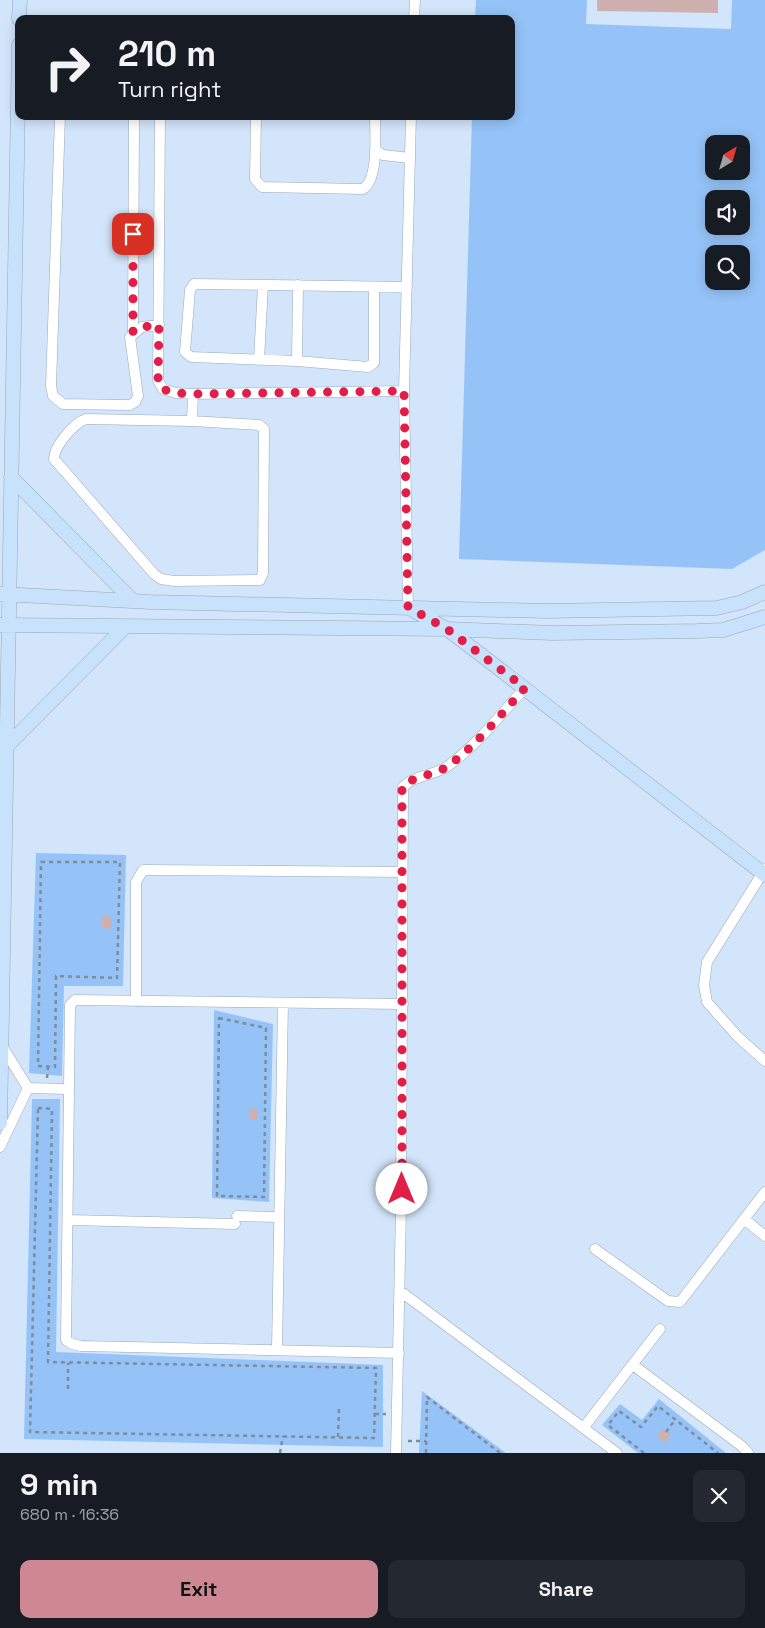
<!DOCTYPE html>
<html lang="en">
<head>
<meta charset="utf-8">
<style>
	body { margin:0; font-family:"Space Grotesk",sans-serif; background:#242831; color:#f1f3f6; height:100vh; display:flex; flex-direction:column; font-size:19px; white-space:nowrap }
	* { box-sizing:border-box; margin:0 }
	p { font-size:16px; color:#9ea1a6 }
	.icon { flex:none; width:28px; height:28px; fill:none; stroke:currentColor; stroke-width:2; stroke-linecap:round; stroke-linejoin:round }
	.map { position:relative; height:1453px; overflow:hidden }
	.sheet { display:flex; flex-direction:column; background:#171b24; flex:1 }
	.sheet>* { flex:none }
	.hud { position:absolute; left:15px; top:15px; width:500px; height:105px; border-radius:10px; box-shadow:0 2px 12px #0003; background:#171b24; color:#f1f3f6; overflow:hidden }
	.needle { width:32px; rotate:37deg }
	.fabs { position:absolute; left:705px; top:135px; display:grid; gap:10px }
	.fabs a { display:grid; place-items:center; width:45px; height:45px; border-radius:10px; background:#171b24; box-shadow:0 2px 12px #0003; font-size:25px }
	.pin { position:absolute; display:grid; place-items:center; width:42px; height:42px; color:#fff; margin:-21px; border-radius:10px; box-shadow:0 2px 8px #0006 }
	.me { position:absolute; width:55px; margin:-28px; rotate:0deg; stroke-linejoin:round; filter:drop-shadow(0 0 4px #0008) }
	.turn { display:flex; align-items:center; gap:18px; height:105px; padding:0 20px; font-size:22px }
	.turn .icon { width:65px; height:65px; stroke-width:2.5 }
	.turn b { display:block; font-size:35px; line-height:42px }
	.round { display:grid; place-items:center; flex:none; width:52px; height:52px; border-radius:10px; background:#242831 }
	.head { display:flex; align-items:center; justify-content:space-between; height:85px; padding:0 20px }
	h1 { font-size:30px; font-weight:700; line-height:38px }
	.button { display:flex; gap:10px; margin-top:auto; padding:10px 20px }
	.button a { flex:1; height:58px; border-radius:10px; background:#ce8893; color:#111; font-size:20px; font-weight:700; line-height:58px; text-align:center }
	.button a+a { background:#242831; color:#f1f3f6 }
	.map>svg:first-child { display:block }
	.green { fill:#95c3f7; fill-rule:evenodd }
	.building { fill:#ceb0ae }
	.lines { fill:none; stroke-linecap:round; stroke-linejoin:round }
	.street-casing { stroke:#97a8bb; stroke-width:11 }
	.secondary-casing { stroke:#97a8bb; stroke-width:15 }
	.path { stroke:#7f8c9a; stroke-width:2.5; stroke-dasharray:4 4; stroke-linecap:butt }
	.street { stroke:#fff; stroke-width:10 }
	.secondary { stroke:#c9e2fc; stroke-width:14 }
	.route { stroke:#e11d48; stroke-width:9; stroke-dasharray:0 16.2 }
</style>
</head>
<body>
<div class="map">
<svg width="765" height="1453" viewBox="0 0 765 1453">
	<rect width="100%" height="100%" fill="#d3e5fa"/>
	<path class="green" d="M476,0h111l-1,24 145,5 1,-29h33v550l-33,19 -273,-10 13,-443h39v-97h-36zM714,144h27v27h-27zM714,199h27v27h-27zM714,254h27v27h-27z
		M36,853l90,2 -3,131h-59l-2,90 -33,-3z
		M214,1010l59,14 -4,178 -57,-4z
		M32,1099h28l-4,253 327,13v82l-359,-8z
		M422,1391l84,62h-87z
		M659,1399l67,54h-88l-36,-28 18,-21 22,16z"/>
	<path class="building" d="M597,0h121v13l-121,-2z
		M102,916l10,1v12l-10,-2z
		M249,1108l8,1v11h-8z
		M662,1429l9,6 -6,8 -8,-7z"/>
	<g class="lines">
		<defs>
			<path id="street" d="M414,19l1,-19
				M60,116l-9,270 2,10 10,8 67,1 5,-3 3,-6 -8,-59 12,-10 17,-2
				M160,116l-2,264 5,9 13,4 17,1 211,-3
				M256,116l-1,63 7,8 101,2c16,-10 12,-55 12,-73
				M375,150l8,5 27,3
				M374,287v76l-6,4 -71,-6 -106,-4 -6,-5 5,-62 4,-6 213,3
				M133,332l1,-216
				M259,360l4,-75
				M297,361l1,-76
				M192,421l-106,-2c-12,4 -32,27 -32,40l100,115 7,5 13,2 86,-1 3,-7 1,-144 -5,-4 -67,-4 1,-27
				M408,607l-4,-216 7,-275
				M765,869l-58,93 -3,23 3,17 31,35 27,24
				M136,1001v-119l7,-12 259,2
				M2,1046l26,42
				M28,1088l39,1
				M0,1147l28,-59
				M237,1216l42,1
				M744,1219l21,17
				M69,1220l166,4
				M595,1249l73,52 12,1 85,-110
				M400,1291l217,162
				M277,1350l6,-347
				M399,1353l-318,-7 -9,-2 -6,-4 4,-335 5,-5 328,4
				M633,1365l110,82 5,6
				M584,1427l76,-98
				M396,1453l5,-245 2,-421c11,-12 31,-11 45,-21 29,-21 52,-51 77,-78"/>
			<path id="secondary" d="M19,19l1,-19
				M11,477l122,124
				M1,594l150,8 396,9 170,-3 25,-6 23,-10
				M411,609l36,20 33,25 285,221
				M1,625l446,4 105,4 145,-2 26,-1 42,-13
				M6,747l119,-120
				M0,1123l19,-1078"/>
		</defs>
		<use href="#street" class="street-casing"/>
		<use href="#secondary" class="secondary-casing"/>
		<path class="path" d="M41,862h79l-3,116 -61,-2 -1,91 -17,-1z
			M219,1018l47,10 -2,169 -47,-1z
			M47,1078l1,-11
			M38,1108l14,1 -4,253 328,6 -2,70 -344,-6z
			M68,1389v-26
			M375,1414h11
			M666,1432l9,-12
			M338,1437l1,-29
			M408,1441h18
			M280,1453l3,-17
			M426,1453l1,-56 73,56
			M644,1453l-36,-28 11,-14 22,16 17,-21 60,47"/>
		<use href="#street" class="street"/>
		<use href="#secondary" class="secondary"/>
	</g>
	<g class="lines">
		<path class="route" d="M133,234v98l9,-5 17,-2 -1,55 4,9 14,4 17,1 211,-3 4,216 39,22 78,59c-25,27 -48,57 -77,78 -14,10 -34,9 -46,21v402"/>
	</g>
</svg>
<div class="fabs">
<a><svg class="needle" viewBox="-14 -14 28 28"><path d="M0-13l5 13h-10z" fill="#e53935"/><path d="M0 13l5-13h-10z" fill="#9ea1a6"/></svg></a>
<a><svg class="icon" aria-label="sound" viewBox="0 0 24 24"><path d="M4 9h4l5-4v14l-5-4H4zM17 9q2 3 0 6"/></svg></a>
<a><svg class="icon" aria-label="search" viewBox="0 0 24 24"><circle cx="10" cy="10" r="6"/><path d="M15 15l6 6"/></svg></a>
</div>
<div class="pin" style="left:133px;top:234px;background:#d93025"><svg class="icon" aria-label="arrive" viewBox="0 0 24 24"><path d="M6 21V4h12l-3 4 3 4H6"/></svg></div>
<svg class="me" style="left:402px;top:1189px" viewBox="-20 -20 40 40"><circle r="19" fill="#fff"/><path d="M0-13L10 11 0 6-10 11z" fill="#e11d48"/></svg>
<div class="hud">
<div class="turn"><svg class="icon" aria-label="right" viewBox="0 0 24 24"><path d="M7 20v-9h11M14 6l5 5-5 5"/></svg><div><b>210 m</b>Turn right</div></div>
</div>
</div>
<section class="sheet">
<div class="head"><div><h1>9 min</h1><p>680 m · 16:36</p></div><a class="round"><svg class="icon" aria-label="close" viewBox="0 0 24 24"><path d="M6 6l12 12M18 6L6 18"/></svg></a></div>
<div class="button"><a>Exit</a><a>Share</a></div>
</section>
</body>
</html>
